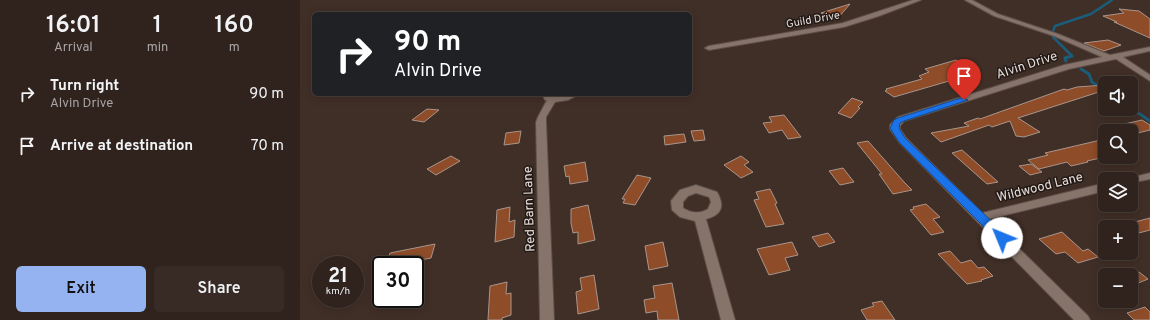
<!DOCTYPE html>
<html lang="en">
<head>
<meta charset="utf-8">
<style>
	body { margin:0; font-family:Overpass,sans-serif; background:#382b26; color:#f1f3f6; height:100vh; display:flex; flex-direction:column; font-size:15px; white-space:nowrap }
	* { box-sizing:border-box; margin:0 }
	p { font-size:13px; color:#a8a4a4 }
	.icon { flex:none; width:22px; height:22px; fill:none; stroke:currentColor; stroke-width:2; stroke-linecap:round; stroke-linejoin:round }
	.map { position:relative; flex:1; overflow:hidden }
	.side { display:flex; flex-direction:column; background:#30231d; width:300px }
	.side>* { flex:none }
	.top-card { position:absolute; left:12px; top:12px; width:380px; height:84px; border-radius:6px; box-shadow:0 2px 10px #0003,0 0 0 1px #4b403b; background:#202124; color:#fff; overflow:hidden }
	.controls { position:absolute; left:798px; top:76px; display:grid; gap:8px }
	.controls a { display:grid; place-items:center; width:40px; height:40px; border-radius:6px; background:#30231d; box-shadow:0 2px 10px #0003,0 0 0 1px #4b403b; font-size:20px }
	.speed { position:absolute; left:12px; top:256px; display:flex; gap:8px; font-size:20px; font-weight:700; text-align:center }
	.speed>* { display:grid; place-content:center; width:52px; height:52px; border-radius:50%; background:#30231d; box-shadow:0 2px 10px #0003,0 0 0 1px #4b403b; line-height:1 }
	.speed small { font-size:10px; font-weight:400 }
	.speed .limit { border:2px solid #111; border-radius:6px; background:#fff; color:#111 }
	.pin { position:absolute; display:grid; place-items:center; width:34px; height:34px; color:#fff; margin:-41px -17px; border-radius:50% 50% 50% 0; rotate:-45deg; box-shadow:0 0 4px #0007 }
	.pin .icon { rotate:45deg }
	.me { position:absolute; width:44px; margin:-22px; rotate:315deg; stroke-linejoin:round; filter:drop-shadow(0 0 3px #0008) }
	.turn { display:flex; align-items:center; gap:14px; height:84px; padding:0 16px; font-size:18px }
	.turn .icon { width:52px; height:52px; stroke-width:2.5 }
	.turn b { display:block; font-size:28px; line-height:34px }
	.eta { display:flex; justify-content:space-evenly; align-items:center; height:68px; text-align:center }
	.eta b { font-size:24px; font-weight:600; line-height:28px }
	.button { display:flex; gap:8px; margin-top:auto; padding:8px 16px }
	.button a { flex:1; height:46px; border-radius:6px; background:#95b2f1; color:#111; font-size:16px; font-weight:600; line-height:46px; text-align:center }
	.button a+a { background:#382b26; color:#f1f3f6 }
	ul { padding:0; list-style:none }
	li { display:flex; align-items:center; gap:12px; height:52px; padding:0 16px }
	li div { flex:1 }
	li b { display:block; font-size:15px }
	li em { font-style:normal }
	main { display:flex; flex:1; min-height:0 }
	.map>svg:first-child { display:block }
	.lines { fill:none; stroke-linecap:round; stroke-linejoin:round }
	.stream-far1 { stroke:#1a5d7b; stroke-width:2.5 }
	.stream { stroke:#1a5d7b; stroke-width:3 }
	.building { fill:#8e4c29; stroke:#a9958c }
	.minor-casing { stroke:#5c4e48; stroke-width:2 }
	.minor { fill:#86736a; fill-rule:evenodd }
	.route { fill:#1a73e8; stroke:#114b97 }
	.labels { text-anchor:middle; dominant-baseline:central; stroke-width:3; stroke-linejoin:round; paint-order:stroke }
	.far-street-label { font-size:11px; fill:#e8ddd8; stroke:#211916 }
	.street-label { font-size:13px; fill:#e8ddd8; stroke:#211916 }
</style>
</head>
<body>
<main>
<section class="side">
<div class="eta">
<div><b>16:01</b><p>Arrival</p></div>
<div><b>1</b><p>min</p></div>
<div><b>160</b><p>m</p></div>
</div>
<ul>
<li><svg class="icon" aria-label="right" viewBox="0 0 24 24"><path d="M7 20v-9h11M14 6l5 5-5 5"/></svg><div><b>Turn right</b><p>Alvin Drive</p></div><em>90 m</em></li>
<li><svg class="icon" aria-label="arrive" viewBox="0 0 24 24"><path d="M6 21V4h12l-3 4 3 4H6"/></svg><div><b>Arrive at destination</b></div><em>70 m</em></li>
</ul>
<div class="button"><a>Exit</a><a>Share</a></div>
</section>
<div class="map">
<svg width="850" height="320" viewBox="0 0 850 320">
	<rect width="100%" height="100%" fill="#402f27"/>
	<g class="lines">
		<path class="stream-far1" d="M753,31l2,-5 36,-12 21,-14
			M753,37l19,19"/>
		<path class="stream" d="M766,61l-1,-3 7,-2 -1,-1
			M781,69l8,5 3,8 13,9
			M831,108l19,13"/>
	</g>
	<path class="building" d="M550,4l-12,14 -6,1 -11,-6z
		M819,9l20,2 11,8v19l-36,-16h3l-14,-6 21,-3z
		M808,40l13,5 -17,6 -20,-8z
		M656,60l24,12 -86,25 -9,-6 2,-1 -1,-1 36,-10 -3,-3 10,-4 -4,-3z
		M805,85v5l-87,28 22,14 -16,5 -8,-1 -6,-15 -18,6 -3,-2 -48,17 -10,-9 38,-7 -5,-3 14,-5 2,1 84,-30 3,1 10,-3z
		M552,98l11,4 -5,5 2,1 -9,10 -13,-5z
		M127,109l12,1 -15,12 -12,-2z
		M484,115l17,22 -13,2 -6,-9 -13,3 -6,-10 9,-1 -3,-5z
		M842,120l8,5v5l-16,4 -14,-9z
		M403,130l2,10 -11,1 -3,-10z
		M221,131l-2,12 -15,2 2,-12z
		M384,134l2,8 -21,3 -1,-9z
		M805,139v18l-18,4 1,1 -17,4 -4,-4 -28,7 -11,-9 20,-5 -3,-2z
		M568,141l36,41 8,8 -19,4 -14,-20h3l-25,-31z
		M662,150l26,23 10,9 -11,2 -35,-31z
		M151,156l9,5 -24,14 -9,-6z
		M441,156l8,6 -5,3 9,7 -12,6 -17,-13z
		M285,162l3,19 -18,3 -1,-8 -3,1 -2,-11z
		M731,164l11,8 -12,3 -11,-9z
		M543,168l11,14 -14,3 -11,-14z
		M337,175l14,3 -16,27 -12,-2 2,-4h-3z
		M470,189l7,14 -2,1 9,20 -18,3 -12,-27 5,-1 -3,-7z
		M626,204l14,13 -7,2 11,13 -13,3 -21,-25 4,-1 -1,-2z
		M288,205l7,35 -17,4v-12l-5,1 -2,-10v-14z
		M210,207l-1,15 6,-2 -1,17 -19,5 2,-32z
		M850,218v12l-19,5v-12z
		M762,232l21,19 5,-2 10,8 -20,6 -13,-11 -9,2 -17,-15z
		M528,233l7,9 -16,5 -7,-10z
		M363,242l5,24 -19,4 -4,-24z
		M492,242l6,13 -13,3 5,12 -21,5 -12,-26z
		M135,244l-4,14 -35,7h-10l4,-12z
		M650,251l11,12 10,-3 7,8 6,-1 9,9 -12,4 1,1 -15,3 -29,-30z
		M839,272l9,7 -17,7v-11z
		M294,275l5,34 -21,5 -2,-22 6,-2 -2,-12z
		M207,282l-1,12 5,-1v22l-9,3v2h-14l2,-34z
		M372,283l7,37h-21l-1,-9 -11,2 -2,-13 11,-2 -2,-12z
		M582,301l13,19h-28l-6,-10 13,-4 -2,-3z
		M845,307l5,5v8h-16l-7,-7z"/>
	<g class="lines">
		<defs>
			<path id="minor" d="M613,0h8l-42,16 -35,11 -135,23 -4,-2 4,-2 134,-23z
				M665,0h7l26,14 60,20 52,21 40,-8v4l-27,6 27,18v6l-34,-22 -47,10 -165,52 -4,5v3l6,9 76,75 123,-30v8l-116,28 99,97 2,4h-16l-175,-178 -9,-13v-4l8,-8 166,-52 38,-8 -48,-21 -60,-20z
				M242,94h8l1,2c10,2 18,-2 28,-2l-11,6 -13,2 -9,15v5l8,198h-14l-4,-198 2,-5 9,-17h-2z
				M850,173v6l-19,4v-4h-5z
				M396,185l21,7c8,14 5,23 -11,27l29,101h-14l-26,-99 -15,-4 -8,-7 -1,-9 9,-11zM396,193l13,4 2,5 -3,7c-8,5 -17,4 -25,-1v-6l5,-6z"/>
		</defs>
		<use href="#minor" class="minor-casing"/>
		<use href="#minor" class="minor"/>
	</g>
	<path class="route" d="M661,98h3l4,2 -64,21 -4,2 -1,5 6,10 101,97 1,3 -1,3 -4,1 -4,-1 -99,-99 -9,-14 4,-8 4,-2z"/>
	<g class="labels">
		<g class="far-street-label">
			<text transform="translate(513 20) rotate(-10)">Guild Drive</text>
		</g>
		<g class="street-label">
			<text transform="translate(727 66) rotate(-18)">Alvin Drive</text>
			<text transform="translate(740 188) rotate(-14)">Wildwood Lane</text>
			<text transform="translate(230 209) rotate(-92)">Red Barn Lane</text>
		</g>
	</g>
</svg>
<div class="controls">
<a><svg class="icon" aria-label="sound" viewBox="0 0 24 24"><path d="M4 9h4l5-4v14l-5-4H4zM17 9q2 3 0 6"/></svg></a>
<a><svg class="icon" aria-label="search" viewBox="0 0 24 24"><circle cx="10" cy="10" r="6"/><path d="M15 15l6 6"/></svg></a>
<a><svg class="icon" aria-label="layers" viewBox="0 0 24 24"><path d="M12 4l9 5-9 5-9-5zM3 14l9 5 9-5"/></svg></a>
<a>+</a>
<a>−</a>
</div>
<div class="speed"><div>21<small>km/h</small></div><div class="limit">30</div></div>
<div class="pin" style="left:664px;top:100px;background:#d93025"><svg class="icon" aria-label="arrive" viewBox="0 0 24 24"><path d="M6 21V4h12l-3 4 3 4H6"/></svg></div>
<svg class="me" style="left:702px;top:238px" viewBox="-20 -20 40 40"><circle r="19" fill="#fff"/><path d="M0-13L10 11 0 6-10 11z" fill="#1a73e8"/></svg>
<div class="top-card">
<div class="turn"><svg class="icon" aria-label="right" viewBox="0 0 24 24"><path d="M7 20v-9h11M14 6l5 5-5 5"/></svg><div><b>90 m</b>Alvin Drive</div></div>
</div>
</div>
</main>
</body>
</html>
